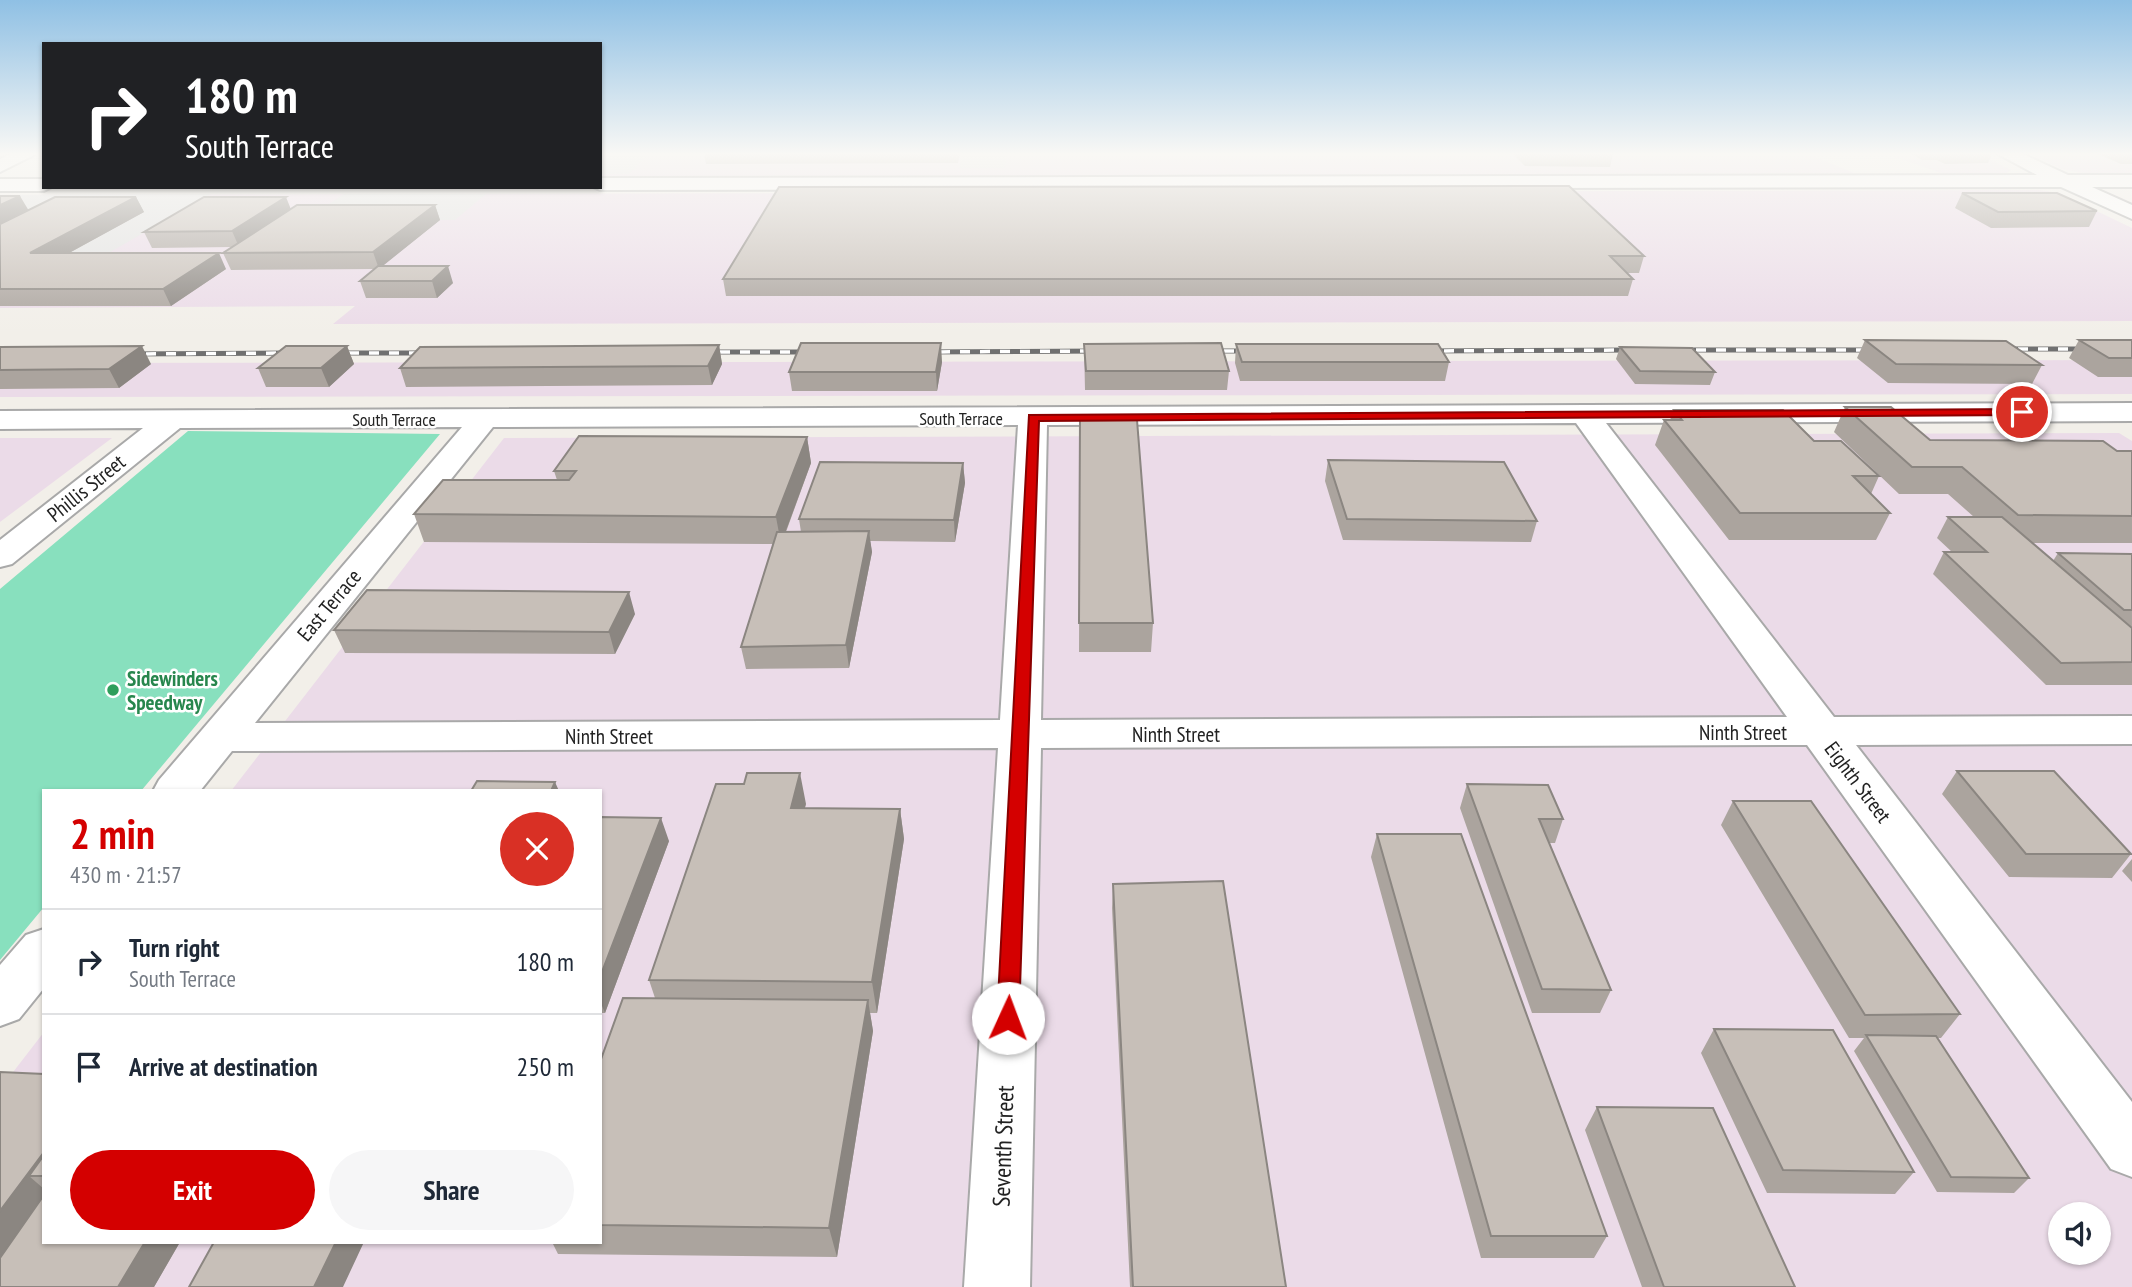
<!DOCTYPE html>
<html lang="en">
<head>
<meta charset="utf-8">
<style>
	body { margin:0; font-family:"PT Sans Narrow",sans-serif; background:#f6f6f7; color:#1f2937; height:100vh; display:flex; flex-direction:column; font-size:26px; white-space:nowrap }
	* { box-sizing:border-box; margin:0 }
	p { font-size:23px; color:#747a83 }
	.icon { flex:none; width:38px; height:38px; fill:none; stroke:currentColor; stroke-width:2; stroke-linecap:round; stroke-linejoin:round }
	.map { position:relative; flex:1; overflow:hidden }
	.sheet { position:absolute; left:42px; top:789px; width:560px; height:455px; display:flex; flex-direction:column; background:#fff; border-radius:0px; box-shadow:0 2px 5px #0004 }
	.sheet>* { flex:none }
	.top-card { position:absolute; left:42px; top:42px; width:560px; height:147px; border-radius:0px; box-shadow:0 2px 5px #0004; background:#202124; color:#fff; overflow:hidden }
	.buttons { position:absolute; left:2048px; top:1202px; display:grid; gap:14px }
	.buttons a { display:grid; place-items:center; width:63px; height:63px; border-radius:50%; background:#fff; box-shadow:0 2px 5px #0004; font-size:35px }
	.pin { position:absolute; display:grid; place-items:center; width:60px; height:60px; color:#fff; margin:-30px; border:4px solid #fff; border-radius:50%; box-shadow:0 2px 7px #0007 }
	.me { position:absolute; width:77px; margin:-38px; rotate:2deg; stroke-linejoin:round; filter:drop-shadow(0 0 5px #0008) }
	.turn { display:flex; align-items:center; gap:24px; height:147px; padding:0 28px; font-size:32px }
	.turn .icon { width:91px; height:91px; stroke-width:2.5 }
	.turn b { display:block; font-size:49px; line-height:60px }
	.round { display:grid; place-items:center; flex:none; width:74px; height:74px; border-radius:37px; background:#f6f6f7 }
	.overview { display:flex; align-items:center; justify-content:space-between; height:119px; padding:0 28px }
	h1 { font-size:42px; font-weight:600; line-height:52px; color:#d40000 }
	.button { display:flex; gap:14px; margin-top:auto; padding:14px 28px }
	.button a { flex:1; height:80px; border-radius:42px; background:#d40000; color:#fff; font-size:28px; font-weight:600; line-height:80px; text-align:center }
	.button a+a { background:#f6f6f7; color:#1f2937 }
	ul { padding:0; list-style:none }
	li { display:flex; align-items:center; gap:21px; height:105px; padding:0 28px; border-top:2px solid #e0e1e3 }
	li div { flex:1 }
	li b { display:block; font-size:26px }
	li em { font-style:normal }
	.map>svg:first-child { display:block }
	.industrial { fill:#ebdbe8; fill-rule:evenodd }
	.pitch { fill:#88e0be }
	.parking { fill:#e2e2e2 }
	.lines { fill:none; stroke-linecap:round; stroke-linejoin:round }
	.minor-casing { stroke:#a9a9a9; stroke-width:4 }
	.minor { fill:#fff; fill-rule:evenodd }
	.rail-casing { stroke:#707070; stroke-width:5 }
	.rail { stroke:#fff; stroke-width:3.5; stroke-dasharray:10; stroke-linecap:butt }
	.wall { fill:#aba49e }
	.shaded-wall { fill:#8b8681 }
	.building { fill:#c7bfb8; stroke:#8b8681; stroke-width:2 }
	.route { fill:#d40000; stroke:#8a0000; stroke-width:2 }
	.leisure-dot { fill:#2e9e5b; stroke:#fff; stroke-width:2.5 }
	.labels { text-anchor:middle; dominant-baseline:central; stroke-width:5; stroke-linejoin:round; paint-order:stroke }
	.far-street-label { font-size:18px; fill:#222; stroke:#fff }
	.street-label { font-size:21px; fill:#222; stroke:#fff }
	.leisure-label { font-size:21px; font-weight:bold; fill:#27864d; stroke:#fff; text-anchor:start }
	.near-street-label { font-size:24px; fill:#222; stroke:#fff }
</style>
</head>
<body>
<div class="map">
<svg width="2132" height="1287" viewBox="0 0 2132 1287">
	<rect width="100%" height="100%" fill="#f2efe9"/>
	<path class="industrial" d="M600,154h1208l46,19 -1254,3z
		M1886,154h93l32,16 -5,3 -62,1z
		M2030,154h102v19h-49l-21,-4z
		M2038,190l21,3 73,35v93l-1799,3 22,-18 -355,2v-113z
		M2132,360v34l-2132,3v-34z
		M2119,433l13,8v846h-2132v-198l44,-57v210h556v-451h-369l273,-353zM2060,1214h38v39h-38z
		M0,438h112l-112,84z"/>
	<path class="pitch" d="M188,431l252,3 -299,357h-97v116l-44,53v-371z"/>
	<path class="parking" d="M600,154h49l-20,20h-29z
		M963,154h44l-2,14h-46z
		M211,194l-111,64h-41l-59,-47v-16z
		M344,194h142l-31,26 -152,1z"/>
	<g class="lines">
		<defs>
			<path id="minor" d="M11,154h25l-36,18v-13z
				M1998,154h25l45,21h64v12h-40l40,18v14l-71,-32 -1461,3 -7,-3h7v-9l1437,-3z
				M0,179h44v8h8l-8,4h-44z
				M2132,403v18l-526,2 228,294 298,-1v28l-276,1 276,357v75l-21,-8 -304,-424 -766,3 -11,539h-66l34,-539 -766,3 -32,40h-47l6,-11 303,-353 -282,1 -168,136 -12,3v-27l143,-112 -143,1v-18zM1576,423l211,294 -746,3 6,-295zM1018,425l-18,295 -745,3 238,-296z
				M44,929v59l-25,31 -19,7v-61l26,-30z"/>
		</defs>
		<use href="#minor" class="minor-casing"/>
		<use href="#minor" class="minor"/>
		<defs>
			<path id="rail" d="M1998,349h134
				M1676,350h203
				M1204,351h52
				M1424,351l214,-1
				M700,352h115
				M920,352l182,-1
				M329,353h105
				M126,354l168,-1"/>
		</defs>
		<use href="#rail" class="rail-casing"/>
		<use href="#rail" class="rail"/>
	</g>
	<path class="wall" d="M704,154h256l-2,9 -252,1z
		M1513,154h100l-3,13 -85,-1z
		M1911,154h81l-4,9 -43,1 -8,-4h-15z
		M2098,154h34v10h-11z
		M779,187l865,69 -5,17h-12l6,6 -5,17h-902l-3,-17z
		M1962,193l135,18 -8,16 -98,1 -36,-20z
		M0,196l28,14 108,-13 8,15 -75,41 157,16 -55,37h-171z
		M435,205l5,15 -58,46 71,17 -16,15h-71l-6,-17 15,-12 -144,1 -8,-17 9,-6 -80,1 -8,-16 147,-23z
		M1865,340l177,25 -10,19 -144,-1 -31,-25z
		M2079,340h53v37h-34l-29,-19z
		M1084,344l145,27 -2,19h-142z
		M1236,344l213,18 -4,19h-205l-5,-18z
		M719,345l3,19 -10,21 -306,2 -6,-19z
		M347,346l7,18 -25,23h-63l-8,-19z
		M0,347l151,17 -32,24 -119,1z
		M1620,347l95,25 -5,13 -75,-1 -19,-25z
		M942,362l-5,29h-145l-3,-19z
		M1845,407l85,33 202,11v92h-100l21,18 5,-8 74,1v131h-86l-113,-111 11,-22h8l-15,-14 11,-21h26l-26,-23h-49l-65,-62z
		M1674,410l140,31 65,35 -8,18 19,19 -14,27h-147l-74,-95 9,-25h6z
		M1080,419l73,204 -2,29h-72z
		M807,437l4,26 -25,69h15l-2,-13 164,-56 2,20 -10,59 -85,-1 2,11 -23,116 -103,1 -5,-22 32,-103 -349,-2 -10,-28 143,-34 -3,-9z
		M1328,460l209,61 -6,21 -188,-2 -18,-59z
		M635,614l-20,40 -270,-1 -11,-23z
		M1957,771l174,83 -19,24 -103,-1 -67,-83z
		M1467,784l96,35 -8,24h-6l62,147 -11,23h-68l-72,-205z
		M1733,801l227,213 -19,24h-4l92,140 -15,15 -77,-1 -83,-141 10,-13h-15l-128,-213z
		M806,804l-2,4 96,1 4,30 -27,174h-7l3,18 -36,226 -279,-3 -6,-12h48v-180l55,-64 -6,-18z
		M600,817l69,24 -64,172h-5z
		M1377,834l230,402 -13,22h-113l-110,-401z
		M2132,859v23l-10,-11z
		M1113,884l173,403h-156l-18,-379z
		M1714,1029l200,143 -19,22 -128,-1 -66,-140z
		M44,1074v168h136l-26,45h-154z
		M1597,1107l198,180h-153l-57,-157z"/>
	<path class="shaded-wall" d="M20,196l9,15 -29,14v-20z
		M136,197l8,15 -106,58 -8,-17z
		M286,197l6,15 -53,35 -7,-16z
		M435,205l5,15 -61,49 -6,-17z
		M219,253l7,16 -55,37 -8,-17z
		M448,266l5,17 -16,15 -5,-17z
		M941,343l1,19 -5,29 -1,-19z
		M719,345l3,19 -10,21 -4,-19z
		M142,346l9,18 -32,24 -10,-19z
		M347,346l7,18 -25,23 -8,-19z
		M807,437l4,26 -30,81 -5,-27z
		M963,463l2,20 -10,59 -1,-22z
		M869,531l3,21 -23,116 -3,-23z
		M629,592l6,22 -20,40 -6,-22z
		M800,773l6,31 -9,35 -6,-31z
		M555,782l4,9h-8z
		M900,809l4,30 -27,174 -5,-31z
		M661,818l8,23 -64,172 -5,-12v-24z
		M868,1000l5,31 -36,226 -8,-29z
		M44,1152v24h-15l15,13v19l-44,61v-58z
		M145,1242h35l-26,45h-36z
		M336,1242h28l-21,45h-29z"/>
	<path class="building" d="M1569,186l75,70h-34l23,23h-910l56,-92z
		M1962,193h95l40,18 -99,1z
		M0,196h20l-20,9z
		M55,197h81l-106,56h189l-56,36h-163v-65z
		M204,197h82l-54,34 -88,1z
		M297,205h138l-62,47 -150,1z
		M378,266h70l-16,15h-72z
		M1865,340l141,1 36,24 -146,-1z
		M2079,340h53v18h-23z
		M801,343h140l-5,29h-147z
		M1221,343l8,28h-143l-2,-27z
		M1236,344h202l11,18h-207z
		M719,345l-11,21 -308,2 20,-21z
		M142,346l-33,23 -109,1v-23z
		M286,346h61l-26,22h-63z
		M1620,347l72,1 23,24 -75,-1z
		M1845,407h46l39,33 173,1 14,10h15v65l-114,-1 -56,-48h-50z
		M1674,410h109l31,31h27l38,35h-26l37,37h-150l-76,-93h18z
		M1080,419l57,1 16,203h-74z
		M579,436l228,1 -31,80 -362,-3 29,-34h126l7,-9h-22z
		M1328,460l176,2 33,59 -190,-2z
		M820,462l143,1 -9,57 -155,-1z
		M1948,517h54l130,111v34l-71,1 -117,-111h43z
		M869,531l-23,114 -105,2 36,-115z
		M2058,553l74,1v56h-8z
		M367,590l262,2 -20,40 -275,-2z
		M1957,771h97l77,83h-105z
		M747,773h53l-9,35 109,1 -28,173 -223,-2 67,-196h28z
		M477,781l78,1 -4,9h-80z
		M1467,784l81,1 15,34h-24l72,171 -69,-1z
		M1733,801h78l149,213 -95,1z
		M600,817l61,1 -61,159z
		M1377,834h84l146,402h-116z
		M1223,881l63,406h-153l-20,-403z
		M623,998l245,2 -39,228 -229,-3v-163z
		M1714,1029l119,1 81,142 -131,-2z
		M1866,1035l70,1 93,142 -78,-1z
		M0,1072l44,2v78l-44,59z
		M1597,1107l116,1 82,179h-131z
		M44,1155v21h-15z
		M44,1195v47h101l-27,45h-118v-29z
		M214,1242h122l-22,45h-125z"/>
	<linearGradient id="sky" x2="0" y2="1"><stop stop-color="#8fc0e4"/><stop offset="0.46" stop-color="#f9f8f5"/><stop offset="1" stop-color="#f9f8f5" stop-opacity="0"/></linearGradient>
	<rect width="2132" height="335" fill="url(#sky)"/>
	<path class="route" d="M2022,409l4,1v5l-987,6 -20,597 -3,7 -8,3 -8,-3 -3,-7 32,-603z"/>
	<circle class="leisure-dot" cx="113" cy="690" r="7"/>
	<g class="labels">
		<g class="far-street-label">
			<text x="961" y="418">South Terrace</text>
			<text x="394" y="419">South Terrace</text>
		</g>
		<g class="street-label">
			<text transform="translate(86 488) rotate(-39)">Phillis Street</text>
			<text transform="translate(329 605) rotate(-50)">East Terrace</text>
			<text x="1743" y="732">Ninth Street</text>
			<text x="1176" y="734">Ninth Street</text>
			<text x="609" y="736">Ninth Street</text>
			<text transform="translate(1858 782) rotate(53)">Eighth Street</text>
		</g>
		<g class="leisure-label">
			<text x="127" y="678">Sidewinders<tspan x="127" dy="24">Speedway</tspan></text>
		</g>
		<g class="near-street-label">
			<text transform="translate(1003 1146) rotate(-88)">Seventh Street</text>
		</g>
	</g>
</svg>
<div class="buttons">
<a><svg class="icon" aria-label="sound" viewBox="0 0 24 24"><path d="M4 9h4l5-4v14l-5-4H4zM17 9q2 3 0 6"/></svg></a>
</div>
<div class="pin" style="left:2022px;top:412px;background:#d93025"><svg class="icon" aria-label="arrive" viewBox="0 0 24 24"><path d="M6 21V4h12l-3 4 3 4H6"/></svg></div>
<svg class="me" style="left:1008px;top:1018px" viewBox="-20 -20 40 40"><circle r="19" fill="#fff"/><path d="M0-13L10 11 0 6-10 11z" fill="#d40000"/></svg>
<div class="top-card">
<div class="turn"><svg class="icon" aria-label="right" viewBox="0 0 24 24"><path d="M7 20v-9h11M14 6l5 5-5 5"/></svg><div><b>180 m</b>South Terrace</div></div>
</div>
<section class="sheet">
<div class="overview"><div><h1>2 min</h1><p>430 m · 21:57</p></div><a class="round" style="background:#d93025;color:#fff"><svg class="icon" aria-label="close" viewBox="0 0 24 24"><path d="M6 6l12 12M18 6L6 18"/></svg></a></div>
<ul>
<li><svg class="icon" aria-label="right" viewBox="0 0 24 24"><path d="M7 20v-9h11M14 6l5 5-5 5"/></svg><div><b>Turn right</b><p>South Terrace</p></div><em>180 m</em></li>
<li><svg class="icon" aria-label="arrive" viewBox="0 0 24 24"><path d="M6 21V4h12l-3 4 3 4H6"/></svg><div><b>Arrive at destination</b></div><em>250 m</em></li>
</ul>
<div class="button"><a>Exit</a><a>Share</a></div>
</section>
</div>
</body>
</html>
